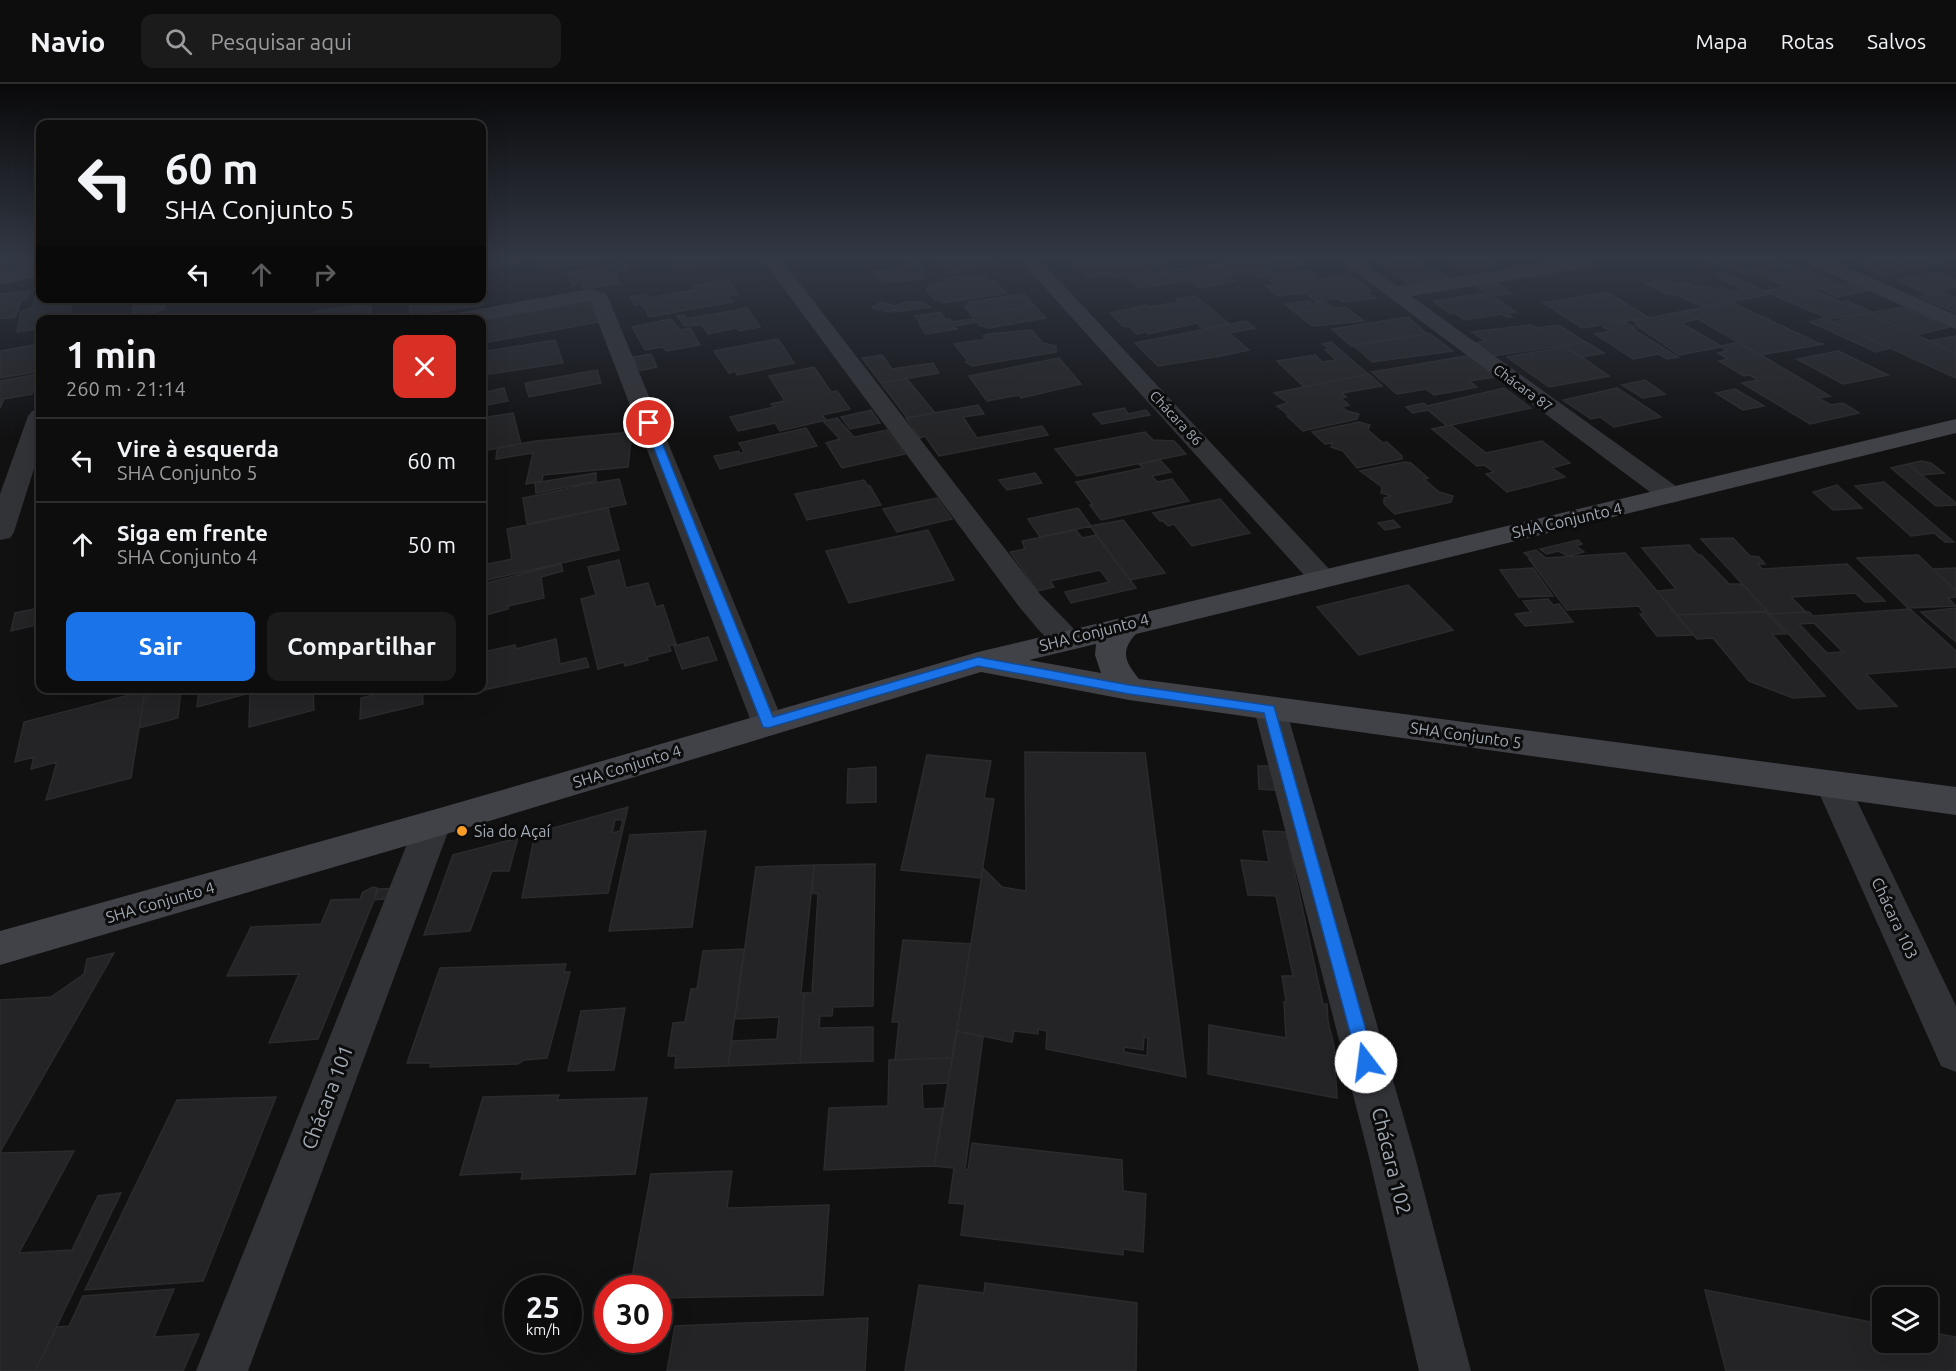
<!DOCTYPE html>
<html lang="pt">
<head>
<meta charset="utf-8">
<style>
	body { margin:0; font-family:Ubuntu,sans-serif; background:#1b1b1c; color:#f1f3f6; height:100vh; display:flex; flex-direction:column; font-size:22px; white-space:nowrap }
	* { box-sizing:border-box; margin:0 }
	p { font-size:20px; color:#9a9c9e }
	.icon { flex:none; width:33px; height:33px; fill:none; stroke:currentColor; stroke-width:2; stroke-linecap:round; stroke-linejoin:round }
	.map { position:relative; flex:1; overflow:hidden }
	.sheet { position:absolute; left:36px; top:231px; width:450px; height:378px; display:flex; flex-direction:column; background:#0d0d0e; border-radius:12px; box-shadow:0 6px 24px #0002,0 0 0 2px #2d2d2e }
	.sheet>* { flex:none }
	.hud { position:absolute; left:36px; top:36px; width:450px; height:183px; border-radius:12px; box-shadow:0 6px 24px #0002,0 0 0 2px #2d2d2e; background:#0d0d0e; color:#f1f3f6; overflow:hidden }
	.controls { position:absolute; left:1872px; top:1203px; display:grid; gap:12px }
	.controls a { display:grid; place-items:center; width:66px; height:66px; border-radius:12px; background:#0d0d0e; box-shadow:0 6px 24px #0002,0 0 0 2px #2d2d2e; font-size:30px }
	.speed { position:absolute; left:504px; top:1191px; display:flex; gap:12px; font-size:30px; font-weight:700; text-align:center }
	.speed>* { display:grid; place-content:center; width:78px; height:78px; border-radius:50%; background:#0d0d0e; box-shadow:0 6px 24px #0002,0 0 0 2px #2d2d2e; line-height:1 }
	.speed small { font-size:15px; font-weight:400 }
	.speed .limit { border:9px solid #d22; background:#fff; color:#111 }
	.pin { position:absolute; display:grid; place-items:center; width:51px; height:51px; color:#fff; margin:-26px; border:3px solid #fff; border-radius:50%; box-shadow:0 2px 6px #0007 }
	.me { position:absolute; width:66px; margin:-33px; rotate:345deg; stroke-linejoin:round; filter:drop-shadow(0 0 4px #0008) }
	.turn { display:flex; align-items:center; gap:21px; height:126px; padding:0 30px; font-size:27px }
	.turn .icon { width:78px; height:78px; stroke-width:2.5 }
	.turn b { display:block; font-size:42px; line-height:51px }
	.lanes { display:flex; align-items:center; height:57px; padding:0 30px; background:#0003; justify-content:center; gap:30px; direction:ltr }
	.lanes .off { opacity:.35 }
	.round { display:grid; place-items:center; flex:none; width:63px; height:63px; border-radius:12px; background:#1b1b1c }
	.head { display:flex; align-items:center; justify-content:space-between; height:102px; padding:0 30px }
	h1 { font-size:36px; font-weight:600; line-height:45px }
	.button { display:flex; gap:12px; margin-top:auto; padding:12px 30px }
	.button a { flex:1; height:69px; border-radius:12px; background:#1a73e8; color:#fff; font-size:24px; font-weight:600; line-height:69px; text-align:center }
	.button a+a { background:#1b1b1c; color:#f1f3f6 }
	ul { padding:0; list-style:none }
	li { display:flex; align-items:center; gap:18px; height:84px; padding:0 30px; border-top:2px solid #2d2d2e }
	li div { flex:1 }
	li b { display:block; font-size:22px }
	li em { font-style:normal }
	header { display:flex; align-items:center; gap:36px; box-sizing:border-box; height:84px; padding:0 30px; background:#0d0d0e; border-bottom:2px solid #2d2d2e }
	header strong { font-size:28px }
	nav { display:flex; gap:33px; margin-inline-start:auto; font-size:21px }
	.search { width:420px; height:54px; background:#1b1b1c; display:flex; align-items:center; gap:15px; box-sizing:border-box; padding:0 21px; border-radius:12px; color:#9a9c9e; font-size:22px }
	.map>svg:first-child { display:block }
	.building { fill:#242426; stroke:#2b2b2e; stroke-width:1.5; fill-rule:evenodd }
	.lines { fill:none; stroke-linecap:round; stroke-linejoin:round }
	.street { fill:#323337; fill-rule:evenodd }
	.secondary { fill:#404247; fill-rule:evenodd }
	.route { fill:#1a73e8; stroke:#114b97; stroke-width:1.5 }
	.poi-dot { fill:#f79d24; stroke:#0c0c0d; stroke-width:2 }
	.labels { text-anchor:middle; dominant-baseline:central; stroke-width:6; stroke-linejoin:round; paint-order:stroke }
	.far-street-label { font-size:14px; fill:#a1a9b3; stroke:#0c0c0d }
	.street-label { font-size:16px; fill:#a1a9b3; stroke:#0c0c0d }
	.poi-label { font-size:16px; fill:#a1a9b3; stroke:#0c0c0d; text-anchor:start }
	.near-street-label { font-size:20px; fill:#a1a9b3; stroke:#0c0c0d }
</style>
</head>
<body>
<header>
<strong>Navio</strong>
<div class="search"><svg class="icon" aria-label="search" viewBox="0 0 24 24"><circle cx="10" cy="10" r="6"/><path d="M15 15l6 6"/></svg>Pesquisar aqui</div>
<nav><a>Mapa</a><a>Rotas</a><a>Salvos</a></nav>
</header>
<div class="map">
<svg width="1956" height="1287" viewBox="0 0 1956 1287">
	<rect width="100%" height="100%" fill="#111112"/>
	<path class="building" d="M0,175h40v4l-40,14z
		M497,175h39l-54,9v-7z
		M536,175h79l-75,12z
		M671,175h63l-57,10z
		M900,175h14l14,19 -46,5 -7,-11 31,-5z
		M938,175h56l4,4 -31,4 3,3 -21,3z
		M1168,175l2,2 -7,2 6,6 -56,8 -3,-3 -22,3 -17,-17z
		M1232,175h66l7,5 -57,9z
		M1414,175l9,2 24,16 -39,7 -32,-23z
		M1443,175h46l7,4 -9,2 3,2 -14,3 -4,-3 -12,3z
		M1695,175h77l15,6 -46,8 -26,-11 -9,2z
		M1874,175h12l26,11 -29,5 -27,-12z
		M1891,175h40l9,4 -29,5z
		M1233,176l14,12 -17,3 -14,-12z
		M624,178l5,8 -12,2 -4,-8z
		M1798,179l12,5 -4,1 35,15 -61,14 -16,-7 21,-5 -31,-14 17,-1z
		M1215,180l20,17 -36,7 -12,-7 -48,7 -12,-11z
		M612,181l8,19 -36,5 -3,-6 -8,2 -5,-12z
		M1276,184l6,6 28,-4 8,7 -45,6 -7,-6 -9,1 -6,-6z
		M1723,188l48,22 -68,13 -28,-13 -7,1 -22,-12 21,-4 9,5 11,-2 9,5 9,-2 8,4 10,-1 7,4 13,-3 -25,-11 7,-2 -7,-3z
		M1937,188l19,8v7l-29,7 -31,-14z
		M967,191l2,3 17,-2 4,5 4,-1 12,13 -64,10 -3,-4 -5,1 -8,-11 4,-1 -2,-3 17,-3 -3,-3z
		M1350,191l21,16 -4,1 8,6 -32,4 -6,-4 -21,4 -11,-9 -28,3 -11,-10z
		M728,195l10,15 -10,2 4,6 -83,15 -7,-13 -7,1 -5,-8 16,-3 3,4 35,-6 12,-2 -3,-4z
		M1496,199l16,10 -19,3 23,16 -9,1 5,4h-6l-5,-3 -36,6 -10,-7 -5,1 -17,-13 53,-8 -10,-7z
		M1848,199l18,8 -29,6 -17,-8z
		M30,207l-3,8 -5,1 -7,17 -15,2v-25z
		M1816,207l26,11 6,-1 23,11 -41,7 -50,-21z
		M1607,208l41,25 -66,11 -39,-25z
		M1943,208l13,6v15l-36,-16z
		M1024,210l11,12 -63,10 -7,-9 4,-5z
		M39,212l1,2h34l-6,20 -28,2v8l-23,4 4,-20 11,-5 3,-10z
		M1196,212l33,28 -27,4 -5,-5 -49,11 -2,-2 -9,2 -7,-7 -7,-1 -13,-13 37,-8 2,2 30,-5 -2,-3z
		M149,214h18l1,4 -4,1v6l-7,3 -25,3 2,-14z
		M426,214h56l2,7 -73,10 -3,-14z
		M587,214l12,24 -111,20 -7,-26z
		M1309,217l3,3 13,-2 8,6 -37,5 -11,-9z
		M881,218l14,4 12,-4h14l9,5 -36,5 1,-3 -6,3 -17,-4z
		M1731,218l87,41 6,1 -64,11 -76,-44z
		M370,219l2,17h-57l7,-3v-3l-7,1 -1,-3z
		M1035,222l11,12 -57,10 -10,-3 -2,-3 -23,4 3,3 -31,5 -7,-10 30,-5 3,3 22,-3 -2,-3z
		M1345,223l19,14 -52,5 -16,-13z
		M1904,223l30,13 16,7 -34,8 -48,-22z
		M747,224l13,19 -21,4 -2,-3 -29,6 -6,-9 -17,1 -8,-10 7,-1 2,4z
		M1684,227l14,8 -17,4 40,23 18,-4 91,54 -12,2 13,7 12,-2 16,10 -49,11 -68,-41 16,-3 -8,-5 -6,1 -25,-15 9,-2 -10,-6 9,-2 -6,-4 -42,8 -43,-30h4l-7,-4z
		M940,228l6,8 3,-1 -30,5h2l-6,-8z
		M1868,229l88,40v25l-124,-56z
		M1408,233l19,17 -76,12 -19,-17z
		M1824,234l8,4 58,26 -14,4 -66,-30z
		M670,235l11,11 9,-2 10,17 -34,6 -3,-4 -18,3 -13,-23z
		M1246,237l9,7 -26,5 20,17 -28,6 -63,10 -23,-23z
		M1626,238l9,6h-4l47,29 -11,2 -8,-5 -26,5 -38,-25 16,-3 -8,-4z
		M1531,241l6,3 22,-3 26,17 -92,14 -18,-13 10,-2 -13,-9z
		M1031,246l12,13 13,3v6l-84,14 -6,-4 2,-1 -14,-17 32,-5 -3,-3 5,-2z
		M1429,249l24,18 -81,11 -19,-17z
		M1956,252v17l-27,-12z
		M778,255l16,24 -57,12 -2,-4 -6,2 -15,-22z
		M555,256l8,23 -74,11 -2,-9 -5,1v-14z
		M1331,258l37,32 -64,13 -27,-26 38,-6 7,7 14,-2 -11,-10 4,-1 -6,-5z
		M1586,258l18,11 -22,4 27,19 -60,11 -42,-30 56,-10 17,9 -16,-11z
		M40,260v27l-40,7v-27z
		M1838,267l50,24 -45,9 -46,-25z
		M651,270l6,13 -18,4 -6,-14z
		M882,271l10,14 41,-6 6,10 -58,10 -19,-25z
		M1466,272l28,21 -25,4 8,6 -43,8 -8,-6 -29,5 -25,-22z
		M1059,274l22,26 -60,14 -2,-3 -32,6 -18,-25z
		M814,283l17,25 6,-1 13,18 -28,6 4,5 -46,11 -5,-8 -37,8 -8,-14 44,-10 -3,-3 14,-3 -16,-25z
		M597,286l4,13 -72,14 -4,-14z
		M38,290l-6,20 -28,5 -4,9v-27z
		M1369,290l13,12 -40,7 4,4 -5,1 8,7 -7,2 5,4 12,3 -2,5 -54,12 -16,-15h3l-13,-10 11,-3 -14,-10z
		M907,295l28,34 -28,5 -26,-35z
		M1645,296l20,14 -22,4 -21,-13z
		M504,304l4,13 -26,5v-13z
		M1504,304l27,20 -84,18 -19,-16 -15,3 -7,-6 18,-4 3,3z
		M1617,304l44,29 -47,10 -14,-10 -9,2 -28,-19z
		M1735,305l29,17 -21,4 -27,-17z
		M978,321l6,9 -21,3 14,21 65,-12 6,9 -109,21 -14,-20 -5,2 -14,-20z
		M1124,324l4,6 18,-4 4,5 -48,9 -9,-10z
		M871,326l9,13 -30,6 -9,-12z
		M513,329l8,31 -39,7v-33z
		M837,334l17,19 33,-7 18,24 -63,14 -16,-25 14,-4 -17,-18z
		M1359,338l11,3 -2,5 15,13 4,-1 15,14v3l-45,9 -14,-17 -12,-4 2,-4 -8,1 -13,-12z
		M1451,341l35,28 56,-12 28,22 -18,5 13,9 -58,15 -21,-18 8,-2 -10,-7 -7,1 -45,-37z
		M806,344l11,18 -97,23 -6,-13 25,-5 1,3 4,-2 -5,-9z
		M632,348l3,7 -4,1 -3,27 -85,8 -1,6 -16,3 7,-31 -37,6 1,-11 39,-7z
		M1145,348l8,8 21,1 12,13 -109,22 -22,-27z
		M1160,376l11,12 -19,4 5,6 15,-3 17,22 -88,19 -11,-15h3l-17,-23 67,-14 -4,-4z
		M1921,377l10,2 13,10 -22,2 -14,-11z
		M1404,378l7,1 17,15 -4,1 15,13 14,4 -2,6 -56,12 -11,-10v-6l8,-2 -11,-3 1,-6 -22,-16z
		M1908,380l48,39v2l-20,1 -45,-38z
		M596,389v8l-60,12 -1,-10z
		M1035,389l7,10 -35,7 -8,-10z
		M619,395l7,25 -99,20 -4,-26 52,-11v-1z
		M864,396l4,6h2l11,19 -74,15 -12,-26z
		M1884,398l58,50 12,10h-9l-11,-9 -23,3 -56,-50z
		M1837,401l25,23 -29,2 -20,-18z
		M937,414l15,21 -55,13 -14,-23z
		M1220,415l30,34 -58,13 -18,-22 -6,2 -5,-5h-3l-7,-8z
		M608,424l11,42 -137,31v-16l30,-6 -5,-30z
		M1078,424l13,18 -51,11 -12,-18z
		M1123,436l8,10 34,43 -35,7 -40,-54z
		M1393,436l7,7 -15,3 -7,-7z
		M928,446l26,50 -105,23 -23,-52z
		M1076,446l6,8 14,-3 40,53 -65,15 -6,-11 44,-10 -9,-12 -50,11 4,6 -16,4 -28,-39 15,-3 -3,-8z
		M1733,454l17,18 9,1 6,7h-7l4,5 85,-5 38,37 -20,1 -10,-9 -64,4 15,15 -36,2 -69,-75z
		M1578,456l4,4 -6,2 8,6 -16,4 -10,-5 -11,3 -7,-5z
		M1689,461l9,10h3l28,29h13l25,27 -91,4 -19,-24 19,-2 -34,-41z
		M1536,466l10,8 79,-5 69,82 -37,1 -17,-22h4l-5,-8 -72,4 -38,-51h2l-7,-6z
		M1918,471l38,36v6l-8,1 8,8 -48,2 -51,-50z
		M619,476l7,28 22,-5 8,24 7,-2 13,39 -7,2 2,5 -24,6 1,3 -23,6 -1,-4 -26,7 -17,-70 15,-4 -8,-28z
		M561,480l2,7 -22,6 3,21 -36,8v3l-26,7v-32z
		M1533,484l20,28 -34,1 -19,-27z
		M1956,484v23l-23,-22z
		M1408,501l45,45 -94,25 -42,-48z
		M1548,515l5,6 6,-1 14,18 -48,4 -10,-12 16,-2 -8,-11z
		M40,524v16l-29,7 4,-18z
		M1956,524v34l-35,-30z
		M1910,525l46,42v16l-90,7 31,32 -39,3 -88,-95 39,-2 4,4zM1814,539l29,29 -16,1 -28,-29z
		M1766,528l20,22h-14l53,62 -32,2 -44,-17 -36,-43 -16,1 -21,-24z
		M708,553l9,23 -35,9 -8,-23z
		M556,555l4,25 26,-6 3,9 -105,23 -2,-17 4,-1 -3,-20 32,-7 1,4z
		M155,604h26l-3,30 -39,10 6,-37z
		M199,604h114l1,22 -65,17 1,-34 -53,14z
		M402,604h20l1,16 -63,15 1,-21z
		M145,607l-14,87 -85,22 11,-38 -26,7 3,-12 -19,5 9,-40z
		M1025,668l120,1 41,324 -140,-28 1,-18 -9,-2v5l-24,-3 -2,11 -55,-11 26,-163 19,19 24,4zM1144,953l4,1 -1,18 -23,-4v-5l19,3z
		M927,671l64,6 -7,37 10,1 -13,79 -80,-8z
		M1258,682h24l3,25 -26,-2z
		M876,683v35l-29,1 1,-34z
		M628,723l-20,86 -86,5 13,-65zM615,736h8l-3,11 -8,2z
		M706,747l-14,96 -83,4 21,-96z
		M1263,747l23,1 37,172h4l1,17 6,25 3,52 -129,-24 1,-49 77,13 -2,-36 2,-1 -4,-25h11l-17,-80 -28,-1 -7,-35 28,2z
		M518,754l-9,33h-17l-22,60 -46,4 29,-80z
		M875,780l-2,142 -40,1 -1,9h-12l-1,12 54,-1v34l-73,2 4,-70h8l6,-99 -6,-1 2,-28z
		M814,781l-13,128h3l-4,70 -72,3 4,-25 45,-2 2,-22 -44,2 21,-152z
		M373,803l4,1 -3,12 -56,139 -49,4 30,-69 -72,2 24,-49 70,-3 10,-24 29,-1 3,-7z
		M402,804l-4,10 -24,2 4,-11z
		M903,856l68,4 -19,114 -57,2 4,-38h-7z
		M744,865l-16,117 -53,2 1,-12h-8l5,-33 12,-1 6,-33h6l6,-38z
		M114,869l-110,192 -4,8v-153l51,-3 33,-23 3,-15z
		M566,880l-2,8h6l-23,86 -23,2 -6,4 -88,3 1,-4h-24l33,-95z
		M625,924l-11,62 -46,1 13,-60z
		M957,947l26,6 -18,132 3,1 4,-27 150,17 1,31 23,3 -3,58 -20,-3v6l-162,-20 4,-31 -16,-1 5,-35 -20,-2z
		M952,974l-4,25 -26,1 1,25 20,-1 -9,58 -110,4 5,-62 59,-2 1,-46z
		M559,1011l-2,5 90,-2 -12,76 -114,5 2,-7 -63,3 23,-78z
		M276,1013l-73,184 -118,9 92,-190z
		M74,1067l-55,102 53,-3 26,-54 23,-3 -86,178h-35v-218z
		M732,1087l-5,37 102,-3 -6,90 -165,3v-10h-28l21,-114z
		M985,1199l152,20 -1,68h-231l14,-86 65,8z
		M174,1205l-20,48 45,-3 -16,37h-148l22,-44 12,-1 14,-30z
		M1705,1206l177,34v18h46v-10l28,5v34h-230z
		M868,1234l-3,53h-198l8,-45z"/>
	<g class="lines">
		<path class="street" d="M762,175h19l259,335 37,38 4,7 -4,7c-26,7 -41,-21 -57,-38z
			M1019,175h20l293,313 4,6 -4,6 -10,3 -10,-3z
			M1338,175h21l38,27 173,-27h18l3,4 -3,4 -7,2 -170,27 269,193 4,6 -4,6 -9,2 -9,-2z
			M1803,175h25l128,56v14l-151,-66z
			M40,180v12l-40,9v-12z
			M590,205l15,4 3,4 176,427 -4,8 -12,4 -12,-4 -4,-8 -162,-423 -108,20 -41,-1 3,-4 7,-2z
			M40,325v41l-26,82 -4,6 -10,2v-46l28,-78 4,-5z
			M1270,614l11,3 5,8 128,444 57,218h-52l-51,-218 -114,-444 5,-8z
			M1832,687l12,4 5,9 107,222v66l-15,-6 -126,-282 5,-9z
			M433,726l13,4 5,10 -203,547h-52l219,-547 5,-10z"/>
		<path class="secondary" d="M1956,335v14l-820,201c-16,17 -11,28 3,45l817,108v28l-827,-115 -148,-28 -548,166 -433,127v-34l433,-121 545,-158zM1096,560l-1,11 6,18 -72,-13z"/>
	</g>
	<linearGradient id="sky" x2="0" y2="1"><stop stop-color="#09090a"/><stop offset="0.49" stop-color="#323844"/><stop offset="1" stop-color="#323844" stop-opacity="0"/></linearGradient>
	<rect width="1956" height="355" fill="url(#sky)"/>
	<path class="route" d="M649,336l5,3 119,294 205,-60 151,28 145,21 101,356 -2,6 -7,2 -6,-2 -2,-6 -94,-349 -135,-19 -151,-28 -210,62 -5,-1 -119,-304z"/>
	<circle class="poi-dot" cx="462" cy="747" r="6"/>
	<g class="labels">
		<g class="far-street-label">
			<text transform="translate(1523 304) rotate(36)">Chácara 87</text>
			<text transform="translate(1176 334) rotate(47)">Chácara 86</text>
		</g>
		<g class="street-label">
			<text transform="translate(1567 436) rotate(-13)">SHA Conjunto 4</text>
			<text transform="translate(1094 548) rotate(-14)">SHA Conjunto 4</text>
			<text transform="translate(1466 651) rotate(8)">SHA Conjunto 5</text>
			<text transform="translate(627 682) rotate(-17)">SHA Conjunto 4</text>
			<text transform="translate(160 818) rotate(-16)">SHA Conjunto 4</text>
			<text transform="translate(1895 834) rotate(65)">Chácara 103</text>
		</g>
		<g class="poi-label">
			<text x="474" y="747">Sia do Açaí</text>
		</g>
		<g class="near-street-label">
			<text transform="translate(327 1013) rotate(-69)">Chácara 101</text>
			<text transform="translate(1392 1077) rotate(76)">Chácara 102</text>
		</g>
	</g>
</svg>
<div class="controls">
<a><svg class="icon" aria-label="layers" viewBox="0 0 24 24"><path d="M12 4l9 5-9 5-9-5zM3 14l9 5 9-5"/></svg></a>
</div>
<div class="speed"><div>25<small>km/h</small></div><div class="limit">30</div></div>
<div class="pin" style="left:649px;top:339px;background:#d93025"><svg class="icon" aria-label="arrive" viewBox="0 0 24 24"><path d="M6 21V4h12l-3 4 3 4H6"/></svg></div>
<svg class="me" style="left:1366px;top:978px" viewBox="-20 -20 40 40"><circle r="19" fill="#fff"/><path d="M0-13L10 11 0 6-10 11z" fill="#1a73e8"/></svg>
<div class="hud">
<div class="turn"><svg class="icon" aria-label="left" viewBox="0 0 24 24"><path d="M17 20v-9H6M10 6l-5 5 5 5"/></svg><div><b>60 m</b>SHA Conjunto 5</div></div>
<div class="lanes"><svg class="icon" aria-label="left" viewBox="0 0 24 24"><path d="M17 20v-9H6M10 6l-5 5 5 5"/></svg><svg class="icon off" aria-label="ahead" viewBox="0 0 24 24"><path d="M12 20V5M6 11l6-6 6 6"/></svg><svg class="icon off" aria-label="right" viewBox="0 0 24 24"><path d="M7 20v-9h11M14 6l5 5-5 5"/></svg></div>
</div>
<section class="sheet">
<div class="head"><div><h1>1 min</h1><p>260 m · 21:14</p></div><a class="round" style="background:#d93025;color:#fff"><svg class="icon" aria-label="close" viewBox="0 0 24 24"><path d="M6 6l12 12M18 6L6 18"/></svg></a></div>
<ul>
<li><svg class="icon" aria-label="left" viewBox="0 0 24 24"><path d="M17 20v-9H6M10 6l-5 5 5 5"/></svg><div><b>Vire à esquerda</b><p>SHA Conjunto 5</p></div><em>60 m</em></li>
<li><svg class="icon" aria-label="ahead" viewBox="0 0 24 24"><path d="M12 20V5M6 11l6-6 6 6"/></svg><div><b>Siga em frente</b><p>SHA Conjunto 4</p></div><em>50 m</em></li>
</ul>
<div class="button"><a>Sair</a><a>Compartilhar</a></div>
</section>
</div>
</body>
</html>
